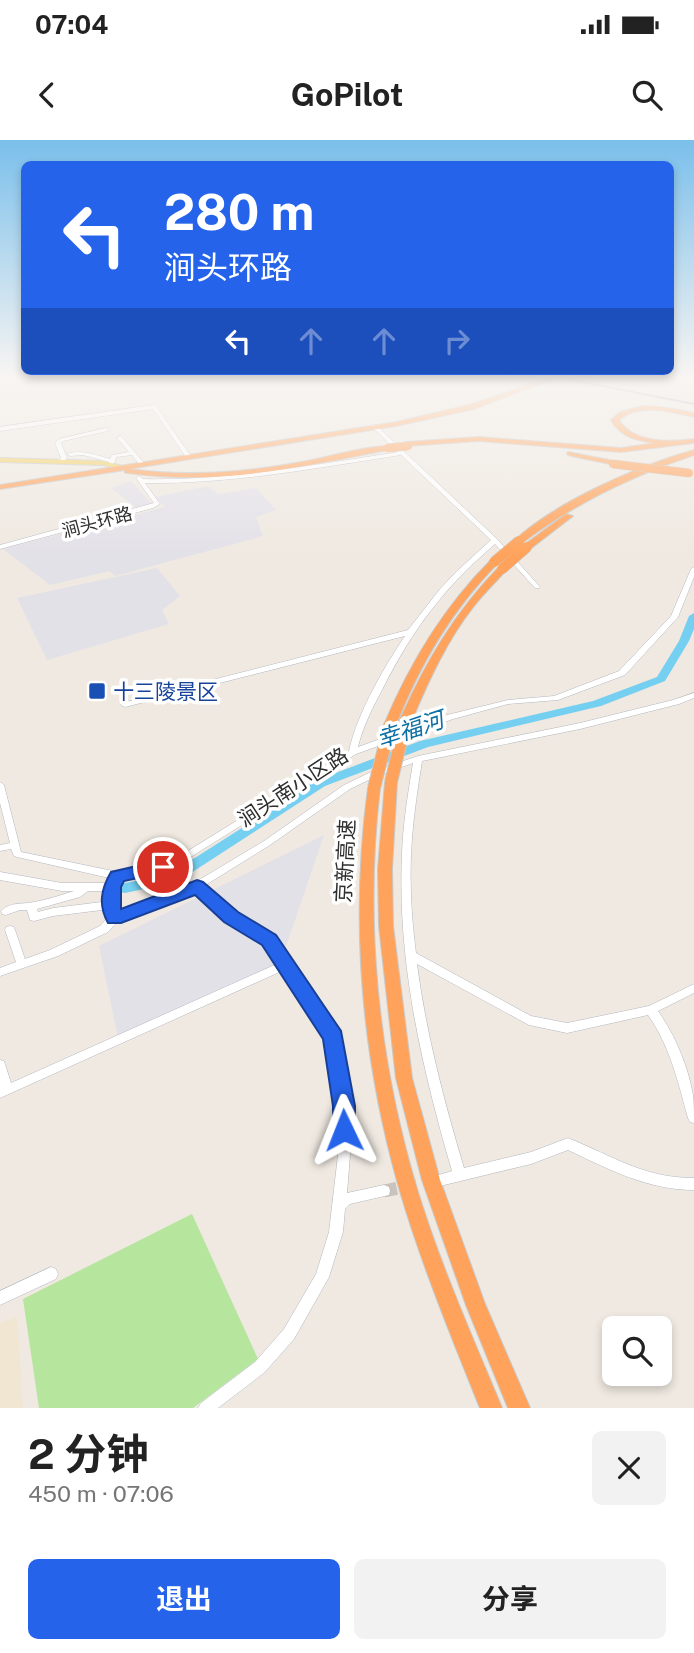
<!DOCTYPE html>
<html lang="zh">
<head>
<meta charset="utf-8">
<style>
	body { margin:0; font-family:"Public Sans","Noto Sans SC",sans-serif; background:#f2f2f2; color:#222; height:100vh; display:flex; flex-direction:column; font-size:26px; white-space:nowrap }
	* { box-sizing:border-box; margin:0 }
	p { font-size:23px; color:#767676 }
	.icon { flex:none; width:38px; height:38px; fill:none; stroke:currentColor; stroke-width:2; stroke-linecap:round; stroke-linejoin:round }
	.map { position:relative; height:1268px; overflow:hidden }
	.side { display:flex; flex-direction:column; background:#fff; flex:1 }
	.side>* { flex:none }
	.banner { position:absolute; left:21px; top:21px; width:653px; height:214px; border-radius:10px; box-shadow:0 4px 10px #0003; background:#2563eb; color:#fff; overflow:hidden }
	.fabs { position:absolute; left:602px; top:1176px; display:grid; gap:14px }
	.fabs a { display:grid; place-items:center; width:70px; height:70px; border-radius:10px; background:#fff; box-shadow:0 4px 10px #0003; font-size:35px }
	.pin { position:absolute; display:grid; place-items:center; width:60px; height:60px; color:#fff; margin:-30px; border:4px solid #fff; border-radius:50%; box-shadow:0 2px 7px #0007 }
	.me { position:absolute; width:77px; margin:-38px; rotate:358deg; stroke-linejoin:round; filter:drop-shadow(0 0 5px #0008) }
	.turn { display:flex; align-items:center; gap:24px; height:147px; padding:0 28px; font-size:32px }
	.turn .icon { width:91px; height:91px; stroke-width:2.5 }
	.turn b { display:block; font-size:49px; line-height:60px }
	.lanes { display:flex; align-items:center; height:66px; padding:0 28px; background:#0003; justify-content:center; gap:35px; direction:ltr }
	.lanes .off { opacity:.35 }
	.round { display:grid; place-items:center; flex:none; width:74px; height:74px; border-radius:10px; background:#f2f2f2 }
	.head { display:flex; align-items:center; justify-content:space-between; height:119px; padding:0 28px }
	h1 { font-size:42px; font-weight:700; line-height:52px }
	.button { display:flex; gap:14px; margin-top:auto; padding:14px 28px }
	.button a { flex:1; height:80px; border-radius:10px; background:#2563eb; color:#fff; font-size:28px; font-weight:700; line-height:80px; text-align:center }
	.button a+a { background:#f2f2f2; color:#222 }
	.status { display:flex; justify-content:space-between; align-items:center; height:49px; padding:0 35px; background:#fff; direction:ltr }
	.status svg { height:19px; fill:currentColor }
	header { display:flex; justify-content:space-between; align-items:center; height:91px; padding:0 28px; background:#fff; font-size:32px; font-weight:700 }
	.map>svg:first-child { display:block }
	.industrial { fill:#e3e1e8 }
	.education { fill:#f0e6d1 }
	.green { fill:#b6e59e }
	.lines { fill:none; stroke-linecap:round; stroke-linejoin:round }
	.river { fill:#75cff0; fill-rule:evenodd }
	.minor-tunnel { stroke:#c8c4bd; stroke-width:13; stroke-dasharray:13 7; stroke-linecap:butt }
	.minor-casing { stroke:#b4b7c1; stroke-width:1 }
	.major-casing { stroke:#c9c9c9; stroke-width:2 }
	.highway-casing { stroke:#c9c9c9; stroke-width:2 }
	.minor { fill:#fff; fill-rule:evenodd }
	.major { fill:#f2d163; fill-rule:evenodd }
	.highway { fill:#ffa35c; fill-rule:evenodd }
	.rail { stroke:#a3a6b8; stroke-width:2 }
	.highway-bridge-far2-casing { stroke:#c9c9c9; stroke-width:9; stroke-linecap:butt }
	.highway-bridge-far1-casing { stroke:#c9c9c9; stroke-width:11; stroke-linecap:butt }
	.highway-bridge-casing { stroke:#c9c9c9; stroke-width:14; stroke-linecap:butt }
	.highway-bridge-far2 { stroke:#ffa35c; stroke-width:8 }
	.highway-bridge-far1 { stroke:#ffa35c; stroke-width:10 }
	.highway-bridge { stroke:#ffa35c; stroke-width:12 }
	.route { fill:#2563eb; stroke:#184099; stroke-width:2 }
	.transit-dot { fill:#1a4fb4; stroke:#fff; stroke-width:2.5 }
	.labels { text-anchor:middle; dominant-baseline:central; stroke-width:7; stroke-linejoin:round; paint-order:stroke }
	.far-street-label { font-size:18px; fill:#2e2e2e; stroke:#fff }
	.transit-label { font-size:21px; fill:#164399; stroke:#fff; text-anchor:start }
	.street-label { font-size:21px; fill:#2e2e2e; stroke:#fff }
	.water-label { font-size:23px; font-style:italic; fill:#0d6fa3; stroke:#fff }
</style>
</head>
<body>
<div class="status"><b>07:04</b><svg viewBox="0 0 49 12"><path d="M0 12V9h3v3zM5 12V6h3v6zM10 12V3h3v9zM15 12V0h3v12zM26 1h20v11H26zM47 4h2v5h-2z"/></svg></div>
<header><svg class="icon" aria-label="back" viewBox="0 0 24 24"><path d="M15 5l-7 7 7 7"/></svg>GoPilot<svg class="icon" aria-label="search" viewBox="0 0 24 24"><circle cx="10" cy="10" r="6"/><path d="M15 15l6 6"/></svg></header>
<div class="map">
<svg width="694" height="1268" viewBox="0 0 694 1268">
	<rect width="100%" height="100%" fill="#efe9e1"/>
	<path class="industrial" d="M586,237h108v13l-36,3z
		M131,341l21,23 -14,5 -27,-21z
		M208,346l10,8 38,-6 20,22 -20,7 7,19 -148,40 -5,-5 -60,14 -47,-36 162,-42 -10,-10z
		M157,428l23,28 -18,14 7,14 -122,36 -30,-62z
		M324,695l-45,132 -160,76 -20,-97z"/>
	<path class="education" d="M17,1177l6,91h-23v-85z"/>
	<path class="green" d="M192,1074l66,145 -65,49h-154l-16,-109z"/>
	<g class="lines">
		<path class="river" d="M694,473v16l-5,12 -24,40 -64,25 -173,41 -103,39 -148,96 -52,11 -5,-1 -2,-4 2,-4 5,-1 43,-8 149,-95 103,-39 173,-40 64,-24 22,-36 10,-25z"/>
		<path class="minor-tunnel" d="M384,1051l50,-10"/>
		<defs>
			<path id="minor" d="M154,265l2,1 34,49v2h-4l-33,-48 -153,22v-4z
				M372,285h4l121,114 43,48 -1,1h-4l-40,-44c-51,44 -81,83 -112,144 -10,19 -20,38 -25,59l89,-32 61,-15 46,-4 65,-25 52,-55 20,-47 3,-2v10l-16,40 -53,58 -67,25 -50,4 -55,15 -97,35 -175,109 -33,12 -30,5 -101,-23 -3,-1 -3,-7 -11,2v-6l10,-2 -10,-40v-21l4,3 17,67 97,20 29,-3 28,-10 174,-108c8,-37 35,-84 56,-115l-280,71 -4,-2 1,-2 286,-73 32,-41 16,-17 35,-32 -90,-85c-85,13 -169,29 -256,28l15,21 -7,4 -153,41v-4l154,-42 -18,-25 3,-2 4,3c86,2 170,-14 255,-27l-26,-25z
				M106,288l3,2 -1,1 -45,10 -2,2 6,15 -4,4h-4l-1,-1 3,-3 -6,-15 4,-4z
				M120,296l2,1 22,26 -1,1h-4l-7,-9 -16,2 -1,5 -4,3 -2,-1v-2l-26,-7 -13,1 -3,-2c15,-5 28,1 43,5l2,-4 17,-3 -12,-14z
				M694,553v5l-15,6 -99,25 -158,32c-4,26 -8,51 -10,77 -3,38 -1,77 4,115l115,63 36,7 82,-17 45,-22v9l-36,18c17,24 30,55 35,84 1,9 1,19 1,28l-4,-1 -2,-4c-10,-36 -18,-72 -40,-103l-81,18 -38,-8 -112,-61c9,69 27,137 47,204l67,-16 37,-14c45,18 75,40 126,40v12c-46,0 -86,-21 -126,-40l-37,14 -91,22 -5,-2 -1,-4 1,-4 17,-5c-30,-103 -55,-209 -50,-317 1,-30 6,-61 11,-91l-36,13 -27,13 -80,56 -66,41 31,28 38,23 67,100 10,69v49l-3,38 37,-8 5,2 1,4 -1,4 -39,9 -5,5 -2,23 -14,45 -35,62 -29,33 -47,36h-20l3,-5 54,-41 29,-33 32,-55 13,-42 9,-77v-49l-10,-68 -44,-68 -284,128v-38l4,1 7,22 268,-120 -14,-20 -38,-23 -31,-29 -19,10 -59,20 -10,11 -50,24 -58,20v-8l16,-6 -11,-32 1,-3 4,-1 4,1 11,32 25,-9 50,-24 10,-11 59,-20 25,-12 70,-42 80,-56 27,-13 47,-16 162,-33 93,-23z
				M0,732l62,11h50l3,1 2,3 -2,3 -3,1h-24l-8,6 -43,12 1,3 15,-4 57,-7 4,1 1,3 -1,3 -4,1 -57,7 -19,5 -4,-1 -3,-10h-7l-14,5 -4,-1 -1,-3c11,-10 20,-6 33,-9 13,-2 27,-7 40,-11h-12l-62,-11z
				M51,1127l5,2 2,5 -2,5 -56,26v-14z"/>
			<path id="major" d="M0,318l103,3 27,7 -3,2 -24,-5 -103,-3z"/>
			<path id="highway" d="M549,237h10l-85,32 -78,17 -267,43c58,8 114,4 172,-7 25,-4 66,-17 90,-16v4h-3c-90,17 -167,36 -260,23h-3v-3l-125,19v-4l396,-63 73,-17z
				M642,266c18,0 35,3 52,7v4c-24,-5 -54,-15 -75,3 15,24 52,22 75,19v4l-73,9 -142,-11 -73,5 -4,-2 4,-2 73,-5 142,11 34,-5c-17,-2 -35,-6 -44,-23l9,-8z
				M694,310v5c-62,21 -119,48 -172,88h-6l-2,-2c41,-39 126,-76 180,-91z
				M568,312l57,11 4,2 -4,2 -54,-11 -4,-2z
				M566,374l7,2 -43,33h-6v-4z
				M494,419l5,3 -2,2c-46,47 -77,100 -101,161l-2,2h-8l-2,-2c26,-62 59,-117 107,-165z
				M502,426l5,3c-11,13 -23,24 -33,37 -27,34 -45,74 -62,114l-6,3 -4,-1 -2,-2c25,-57 55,-108 99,-153z
				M391,638l6,4 -5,87 1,57 19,152 28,102 45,124 45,104h-22l-42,-103 -44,-125 -26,-102 -17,-152 -1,-57 7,-87z
				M374,644l6,4c-16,134 -2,271 37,401 23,75 55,147 85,219h-22c-29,-72 -59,-145 -81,-220 -37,-130 -49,-266 -31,-400z"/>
		</defs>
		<use href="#minor" class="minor-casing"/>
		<use href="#major" class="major-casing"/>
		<use href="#highway" class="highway-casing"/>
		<use href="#minor" class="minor"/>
		<use href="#major" class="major"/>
		<use href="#highway" class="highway"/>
		<path class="rail" d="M557,237l137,27"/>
		<defs>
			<path id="highway-bridge-far2" d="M388,308l20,-2
				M613,324l76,9"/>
			<path id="highway-bridge-far1" d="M494,422l25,-21
				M502,429l25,-22"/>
			<path id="highway-bridge" d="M391,642l15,-62
				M374,648l16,-63"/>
		</defs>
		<use href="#highway-bridge-far2" class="highway-bridge-far2-casing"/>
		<use href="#highway-bridge-far1" class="highway-bridge-far1-casing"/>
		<use href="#highway-bridge" class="highway-bridge-casing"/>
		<use href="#highway-bridge-far2" class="highway-bridge-far2"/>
		<use href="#highway-bridge-far1" class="highway-bridge-far1"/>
		<use href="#highway-bridge" class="highway-bridge"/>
	</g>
	<linearGradient id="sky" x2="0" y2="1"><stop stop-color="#7abfeb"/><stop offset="0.57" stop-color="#f8f5f2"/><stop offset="1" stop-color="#f8f5f2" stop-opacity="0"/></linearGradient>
	<rect width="694" height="415" fill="url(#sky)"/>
	<path class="route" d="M163,720l6,2 3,5 -3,4 -45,10 -3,6v22l76,-29 6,2 35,30 38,23 65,96 14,75v24l-3,7 -8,3 -8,-3 -3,-7v-24l-10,-67 -61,-94 -38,-23 -29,-27 -74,28h-13c-10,-18 -7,-34 3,-51z"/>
	<rect class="transit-dot" x="88" y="542" width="18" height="18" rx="3.5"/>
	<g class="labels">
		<g class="far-street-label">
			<text transform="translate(97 382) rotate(-15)">涧头环路</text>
		</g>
		<g class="transit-label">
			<text x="113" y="551">十三陵景区</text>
		</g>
		<g class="street-label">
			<text transform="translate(293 647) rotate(-33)">涧头南小区路</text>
			<text transform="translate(345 721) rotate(-87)">京新高速</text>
		</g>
		<g class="water-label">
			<text transform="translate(410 589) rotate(-18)">幸福河</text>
		</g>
	</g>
</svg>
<div class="fabs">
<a><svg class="icon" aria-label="search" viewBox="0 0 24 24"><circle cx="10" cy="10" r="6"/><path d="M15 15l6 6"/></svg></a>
</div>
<div class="pin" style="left:163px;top:727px;background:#d93025"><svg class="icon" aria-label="arrive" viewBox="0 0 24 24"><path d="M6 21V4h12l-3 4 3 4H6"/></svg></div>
<svg class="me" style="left:344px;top:990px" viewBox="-20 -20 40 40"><path d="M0-17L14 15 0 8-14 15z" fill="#2563eb" stroke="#fff" stroke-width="4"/></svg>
<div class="banner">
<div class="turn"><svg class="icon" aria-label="left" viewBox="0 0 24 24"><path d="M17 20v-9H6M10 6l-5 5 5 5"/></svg><div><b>280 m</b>涧头环路</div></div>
<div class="lanes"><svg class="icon" aria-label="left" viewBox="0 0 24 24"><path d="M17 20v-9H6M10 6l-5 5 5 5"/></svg><svg class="icon off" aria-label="ahead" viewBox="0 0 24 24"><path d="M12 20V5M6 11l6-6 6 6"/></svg><svg class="icon off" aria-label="ahead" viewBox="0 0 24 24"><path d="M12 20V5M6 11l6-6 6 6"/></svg><svg class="icon off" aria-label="right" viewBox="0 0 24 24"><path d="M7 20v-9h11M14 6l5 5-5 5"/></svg></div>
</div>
</div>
<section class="side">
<div class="head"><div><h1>2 分钟</h1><p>450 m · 07:06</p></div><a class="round"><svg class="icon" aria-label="close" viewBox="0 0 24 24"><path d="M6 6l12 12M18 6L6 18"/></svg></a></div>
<div class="button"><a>退出</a><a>分享</a></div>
</section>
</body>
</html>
